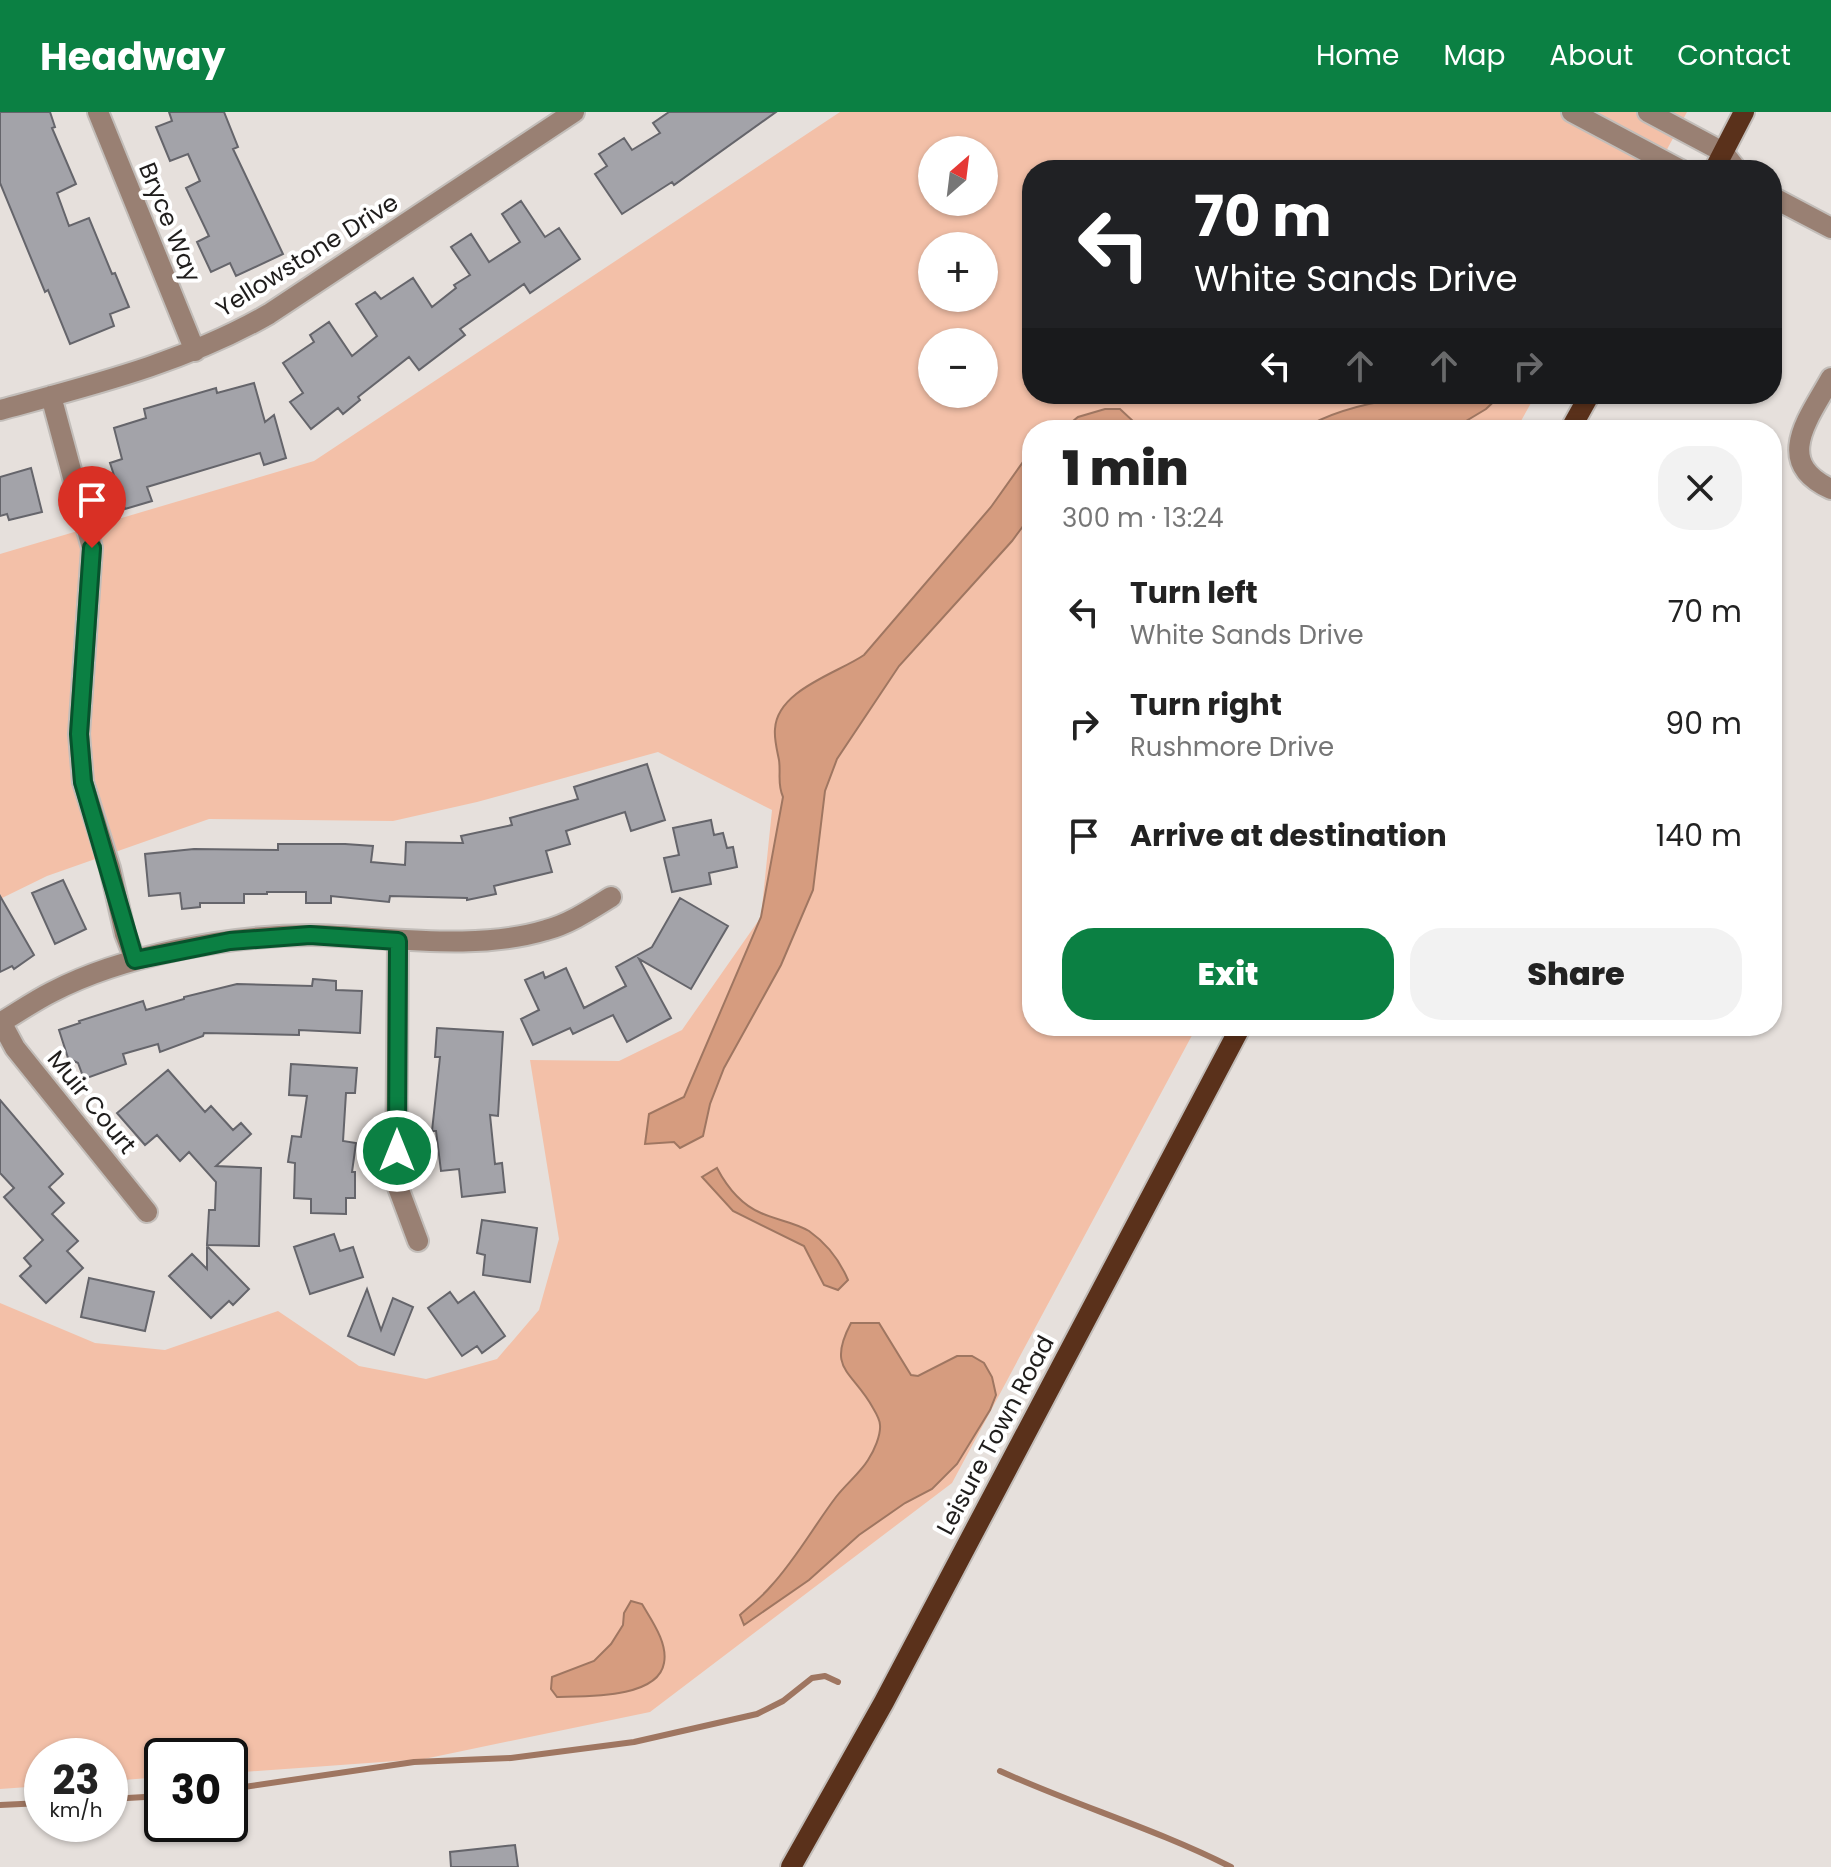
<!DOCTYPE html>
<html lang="en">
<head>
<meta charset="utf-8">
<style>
	body { margin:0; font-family:Poppins,sans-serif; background:#f2f2f2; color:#222; height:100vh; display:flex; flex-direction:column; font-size:30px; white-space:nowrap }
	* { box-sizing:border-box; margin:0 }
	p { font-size:26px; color:#767676 }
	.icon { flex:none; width:44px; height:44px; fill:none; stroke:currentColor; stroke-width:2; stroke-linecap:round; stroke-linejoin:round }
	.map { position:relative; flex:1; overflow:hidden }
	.drawer { position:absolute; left:1022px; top:308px; width:760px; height:616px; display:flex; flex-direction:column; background:#fff; border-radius:32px; box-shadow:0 2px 6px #0004 }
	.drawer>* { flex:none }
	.top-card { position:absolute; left:1022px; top:48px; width:760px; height:244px; border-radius:32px; box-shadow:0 2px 6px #0004; background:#202124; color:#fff; overflow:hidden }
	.needle { width:52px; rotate:28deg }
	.controls { position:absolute; left:918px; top:24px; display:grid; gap:16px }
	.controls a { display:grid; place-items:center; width:80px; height:80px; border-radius:50%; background:#fff; box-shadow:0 2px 6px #0004; font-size:40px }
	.speed { position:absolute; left:24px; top:1626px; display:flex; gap:16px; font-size:40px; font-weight:700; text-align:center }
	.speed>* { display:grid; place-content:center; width:104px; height:104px; border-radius:50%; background:#fff; box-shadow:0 2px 6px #0004; line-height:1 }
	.speed small { font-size:20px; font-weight:400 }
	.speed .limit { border:4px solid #111; border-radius:12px; background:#fff; color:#111 }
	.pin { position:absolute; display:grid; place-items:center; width:68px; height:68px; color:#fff; margin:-82px -34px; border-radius:50% 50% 50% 0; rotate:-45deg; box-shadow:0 0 8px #0007 }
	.pin .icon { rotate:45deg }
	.me { position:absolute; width:88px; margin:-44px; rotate:0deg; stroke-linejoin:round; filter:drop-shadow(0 0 6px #0008) }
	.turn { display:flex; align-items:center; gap:28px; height:168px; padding:0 40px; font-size:36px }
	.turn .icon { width:104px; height:104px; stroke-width:2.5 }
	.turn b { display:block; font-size:56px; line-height:68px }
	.lanes { display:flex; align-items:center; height:76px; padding:0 40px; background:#0003; justify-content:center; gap:40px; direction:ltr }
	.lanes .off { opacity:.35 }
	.round { display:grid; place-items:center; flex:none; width:84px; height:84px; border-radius:32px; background:#f2f2f2 }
	.summary { display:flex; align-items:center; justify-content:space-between; height:136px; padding:0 40px }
	h1 { font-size:48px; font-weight:800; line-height:60px }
	.button { display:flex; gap:16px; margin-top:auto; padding:16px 40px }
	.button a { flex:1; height:92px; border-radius:32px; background:#0b8043; color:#fff; font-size:32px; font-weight:800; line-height:92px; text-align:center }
	.button a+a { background:#f2f2f2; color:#222 }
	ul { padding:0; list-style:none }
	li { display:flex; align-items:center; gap:24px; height:112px; padding:0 40px }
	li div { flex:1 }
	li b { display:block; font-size:30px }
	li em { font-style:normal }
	header { display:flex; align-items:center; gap:48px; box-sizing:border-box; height:112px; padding:0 40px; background:#0b8043; color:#fff }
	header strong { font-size:38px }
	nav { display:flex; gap:44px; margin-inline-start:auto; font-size:28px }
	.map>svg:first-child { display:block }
	.green { fill:#f3c0a8; fill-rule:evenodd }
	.water { fill:#d69c7f; stroke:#9f7661; stroke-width:2 }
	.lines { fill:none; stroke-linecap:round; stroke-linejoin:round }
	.stream { stroke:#9f7661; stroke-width:6 }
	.building { fill:#a3a3a9; stroke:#65656b; stroke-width:2 }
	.minor-casing { stroke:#c2bdb9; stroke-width:24 }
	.major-casing { stroke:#c2bdb9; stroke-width:24 }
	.minor { stroke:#998073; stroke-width:20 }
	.major { stroke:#5a311b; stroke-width:20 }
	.route-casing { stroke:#07532c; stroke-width:20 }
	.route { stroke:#0b8043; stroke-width:14 }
	.labels { text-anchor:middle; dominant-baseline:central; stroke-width:8; stroke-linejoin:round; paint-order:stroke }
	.street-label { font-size:24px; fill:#1f1d1c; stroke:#fff }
</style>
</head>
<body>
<header>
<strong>Headway</strong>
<nav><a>Home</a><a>Map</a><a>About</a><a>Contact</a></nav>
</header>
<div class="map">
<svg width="1831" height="1755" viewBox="0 0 1831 1755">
	<rect width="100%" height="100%" fill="#e6e0dc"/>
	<path class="green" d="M840,0h847l-31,58h-624v224h504l-20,36h-484v596h165l-245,457 -302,229 -226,47 -194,14v-17h-68v21l-52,4v-25h-68v30l-42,3v-486l95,40 70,7 113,-39 81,55 67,13 71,-20 42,-49 20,-71 -29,-179 89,1 63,-31 79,-113 11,-107 -114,-58 -181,50 -84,19 -184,-2 -162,57 -47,23v-345l314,-93zM932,38h52v52h-52zM932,134h52v52h-52zM932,230h52v52h-52z"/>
	<path class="water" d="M1457,282h45l-16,15 -35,21h-150c29,-18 61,-26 95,-31 23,-3 39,10 61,-5z
		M1105,297h15l14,13 -2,8h-70l16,-13z
		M1032,342v60l-20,27 -113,125 -62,93 -12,32 -12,99 -32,75 -57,103 -14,36 -7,32 -23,12 -6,-6 -29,2 4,-30 35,-17 77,-180 22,-120c-6,-13 -2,-23 -4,-37 -2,-10 -5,-21 -4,-31 2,-39 63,-56 89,-74l127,-148 32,-45z
		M717,1056c10,19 25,37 44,45 15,7 33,9 48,18 17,12 31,30 39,49l-10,10 -14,-5 -20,-39 -71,-35 -31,-34z
		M851,1211h28l32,52 7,1 39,-20h15l12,7 8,14 4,18 -6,15 -33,54 -25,25 -27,14 -46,32 -50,45 -65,45 -4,-10c10,-9 22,-18 31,-29 25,-27 43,-60 65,-89 10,-13 24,-24 32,-37 6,-9 13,-25 12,-35 0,-5 -4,-12 -7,-17 -20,-37 -47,-38 -22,-85z
		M631,1489l11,3c10,17 26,39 22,59 -6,36 -80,33 -107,34l-6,-8 1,-12 42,-16 17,-17 12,-19 1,-12z"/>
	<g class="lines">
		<path class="stream" d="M1000,1659c77,35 156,58 231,96
			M230,1677l184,-27 97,-4 123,-16 123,-28 26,-13 29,-23 13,-2 13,6
			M110,1687l52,-3
			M0,1693l42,-2"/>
	</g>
	<path class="building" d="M0,0h50l5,15 -3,1 24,56 -19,9 12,33 20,-8 23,56 3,-1 14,34 -19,7 4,12 -44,18 -22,-54 -3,2 -45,-109z
		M169,0h55l14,35 -5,2 50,105 -47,22 -6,-13 -19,9 -14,-30 12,-6 -23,-48 14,-7 -12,-27 -18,7 -14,-34 16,-6z
		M669,0h107l-102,73 -2,-3 -50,32 -27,-40 12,-8 -8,-12 25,-16 8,12 28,-17 -7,-10z
		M521,89l24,36 14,-9 21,31 -50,34 -6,-9 -64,45 5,6 -46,35 -10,-13 -51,40 2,3 -17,14 -5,-6 -27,21 -21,-27 13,-9 -20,-30 31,-21 -4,-7 19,-13 23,34 25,-20 -21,-32 19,-12 6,7 32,-21 19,29 24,-19 -2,-3 16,-10 -19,-28 20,-13 18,28 31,-20 -18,-28z
		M254,271l11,39 9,-7 12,43 -22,7 -4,-12 -113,34 5,14 -27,8 -15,-46 12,-4 -8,-31 32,-10 -2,-9 72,-21 1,5z
		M31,356l11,44 -33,8 -2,-6 -7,2v-39z
		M647,652l18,56 -34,11 -6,-19 -59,19 4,13 -24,7 6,21 -58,14 2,8 -29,6v-2l-77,-2 -1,6 -58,-6v7h-25v-11h-39v2h-23v9h-44v4l-18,2 -2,-16 -31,3 -4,-42 49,-5 84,1v-6h67l28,2 -2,16 34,3 1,-23 57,1 -2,-7 51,-11 -2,-7 68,-19 -4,-12z
		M711,708l3,15 9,-2 4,15 6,-1 4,20 -28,6 2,11 -39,8 -8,-34 15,-3 -6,-27z
		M63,768l23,49 -31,15 -23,-51z
		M0,784l34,59 -20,14 -2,-3 -12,6z
		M680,786l48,28 -37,63 -52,-30 32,59 -44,24 -14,-27 -40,19 -3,-6 -37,17 -12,-26 18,-9 -14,-30 18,-8 2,6 21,-10 18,40 42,-22 -10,-19 36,-20z
		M313,867l23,2v9l26,1 -2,42 -61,-3v5l-95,-2 -1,3 -43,16 -2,-8 -35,10 3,10 -42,15 -6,-16 -10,-5 -9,-28 21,-7 -1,-2 64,-20 3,9 38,-11v-2l53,-13 75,2z
		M437,916l66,4 -5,84 -8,-1 5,49 7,-1 3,29 -43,5 -3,-28 -18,2 -5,-40h-4l8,-74h-5z
		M291,952l66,4 -2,25h-9l-3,48 13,2 -4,29h3v26h-9v16l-35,-1v-14l-17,-1 1,-35 -7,-1 4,-26 9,1 6,-41 -18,-1z
		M168,958l37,42 6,-6 22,24 8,-7 10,11 -35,32 45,2 -2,78 -52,-1 2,-35h6l1,-28 -27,-30 -9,9 -23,-26 -12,10 -28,-32z
		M0,988l63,74 -14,13 15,16 -12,11 26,27 -11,10 16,17 -37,35 -26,-27 11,-10 -7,-8 19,-18 -39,-43 10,-9 -14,-15z
		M482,1108l55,8 -7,54 -47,-7 2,-20 -8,-2z
		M334,1122l6,17 13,-4 10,30 -53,17 -16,-47z
		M207,1134l42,43 -16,16 -4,-4 -18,17 -42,-42 23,-22 15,15z
		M89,1166l65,14 -9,39 -64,-14z
		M367,1177l14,41 12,-32 20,9 -19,48 -46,-19z
		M450,1180l8,11 16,-11 31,44 -23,17 -5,-7 -15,10 -34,-48z
		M515,1733l3,22h-67l-1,-15z"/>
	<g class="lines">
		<defs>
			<path id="minor" d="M98,0l97,239
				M1572,0l109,58
				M1648,0l75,40 14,18
				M1772,85l59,31
				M1831,266c-22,40 -59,84 0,111
				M51,284l41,152 -13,186 4,48 27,86 15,66 10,26
				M0,298c92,-25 186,-48 269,-96l305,-202
				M398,829l-2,241 22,59
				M1,910l14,26 132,164
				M0,911c17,-10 34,-22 52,-31 71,-37 180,-57 259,-57 74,1 163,17 235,-5 23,-6 44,-20 65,-33"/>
			<path id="major" d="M1714,58l30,-58
				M1570,318l20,-36
				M791,1755l93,-165 357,-676"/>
		</defs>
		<use href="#minor" class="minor-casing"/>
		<use href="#major" class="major-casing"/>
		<use href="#minor" class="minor"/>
		<use href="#major" class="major"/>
	</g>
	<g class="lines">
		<defs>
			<path id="route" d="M92,436l-13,186 4,48 52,178 95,-19 80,-6 88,6 -1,210"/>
		</defs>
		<use href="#route" class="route-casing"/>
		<use href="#route" class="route"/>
	</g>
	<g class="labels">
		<g class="street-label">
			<text transform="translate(170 110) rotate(68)">Bryce Way</text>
			<text transform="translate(307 143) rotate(-32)">Yellowstone Drive</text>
			<text transform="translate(92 990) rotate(51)">Muir Court</text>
			<text transform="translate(995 1323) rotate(-62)">Leisure Town Road</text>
		</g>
	</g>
</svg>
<div class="controls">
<a><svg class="needle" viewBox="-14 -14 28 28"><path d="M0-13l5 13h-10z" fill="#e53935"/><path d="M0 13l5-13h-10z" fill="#767676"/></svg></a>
<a>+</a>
<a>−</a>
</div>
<div class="speed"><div>23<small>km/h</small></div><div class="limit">30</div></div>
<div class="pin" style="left:92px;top:436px;background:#d93025"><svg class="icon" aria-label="arrive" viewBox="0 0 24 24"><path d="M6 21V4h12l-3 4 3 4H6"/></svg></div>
<svg class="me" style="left:397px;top:1039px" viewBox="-20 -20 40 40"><circle r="17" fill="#0b8043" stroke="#fff" stroke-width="3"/><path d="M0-11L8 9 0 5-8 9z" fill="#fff"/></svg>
<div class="top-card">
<div class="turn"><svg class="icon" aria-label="left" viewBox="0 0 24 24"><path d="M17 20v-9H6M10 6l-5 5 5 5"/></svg><div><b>70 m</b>White Sands Drive</div></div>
<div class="lanes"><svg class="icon" aria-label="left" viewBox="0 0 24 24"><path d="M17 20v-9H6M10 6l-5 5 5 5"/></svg><svg class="icon off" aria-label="ahead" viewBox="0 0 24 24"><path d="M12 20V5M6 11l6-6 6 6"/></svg><svg class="icon off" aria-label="ahead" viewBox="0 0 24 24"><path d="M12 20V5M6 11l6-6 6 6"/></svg><svg class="icon off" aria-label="right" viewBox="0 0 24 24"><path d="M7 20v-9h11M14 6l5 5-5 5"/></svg></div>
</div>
<section class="drawer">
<div class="summary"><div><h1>1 min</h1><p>300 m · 13:24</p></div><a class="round"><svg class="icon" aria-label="close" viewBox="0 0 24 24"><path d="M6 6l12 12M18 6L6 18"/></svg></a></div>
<ul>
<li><svg class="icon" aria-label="left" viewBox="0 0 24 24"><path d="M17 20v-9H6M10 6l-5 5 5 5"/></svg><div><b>Turn left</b><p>White Sands Drive</p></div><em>70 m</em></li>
<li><svg class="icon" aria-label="right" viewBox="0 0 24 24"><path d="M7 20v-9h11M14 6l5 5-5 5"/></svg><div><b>Turn right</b><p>Rushmore Drive</p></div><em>90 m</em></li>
<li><svg class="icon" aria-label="arrive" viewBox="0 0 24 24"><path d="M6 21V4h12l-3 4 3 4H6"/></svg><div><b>Arrive at destination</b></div><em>140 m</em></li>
</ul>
<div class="button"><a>Exit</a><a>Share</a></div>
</section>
</div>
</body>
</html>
